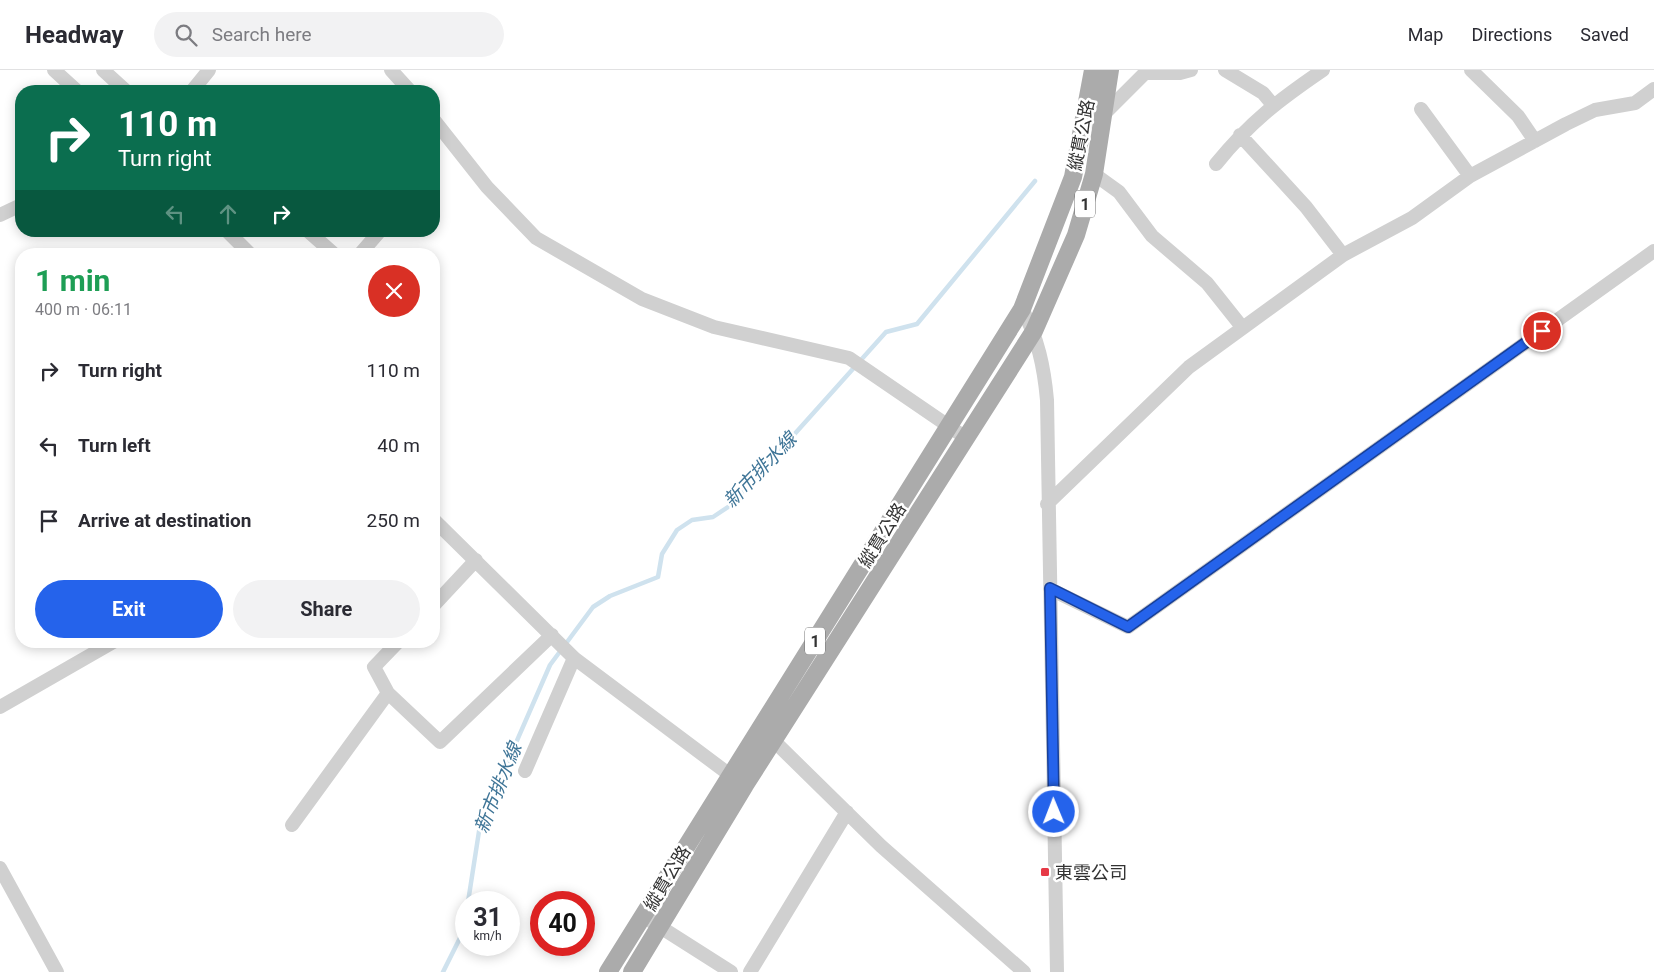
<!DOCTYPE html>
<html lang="en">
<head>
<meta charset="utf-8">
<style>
	body { margin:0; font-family:Roboto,"Noto Sans TC",sans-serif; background:#f2f2f3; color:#2b2b33; height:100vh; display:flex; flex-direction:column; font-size:19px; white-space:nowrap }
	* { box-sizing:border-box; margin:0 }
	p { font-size:16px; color:#7c7c81 }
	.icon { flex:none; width:28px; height:28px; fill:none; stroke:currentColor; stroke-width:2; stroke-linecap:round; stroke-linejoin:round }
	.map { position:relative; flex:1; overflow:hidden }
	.sheet { position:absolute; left:15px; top:178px; width:425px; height:400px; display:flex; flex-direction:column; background:#fff; border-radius:20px; box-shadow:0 2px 12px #0003 }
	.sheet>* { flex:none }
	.top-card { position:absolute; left:15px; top:15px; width:425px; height:152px; border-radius:20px; box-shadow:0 2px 12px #0003; background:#0b6e4f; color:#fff; overflow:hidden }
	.speed { position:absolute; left:455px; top:821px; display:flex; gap:10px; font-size:25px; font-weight:700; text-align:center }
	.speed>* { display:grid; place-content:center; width:65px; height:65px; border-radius:50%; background:#fff; box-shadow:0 2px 12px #0003; line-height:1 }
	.speed small { font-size:12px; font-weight:400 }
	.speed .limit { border:8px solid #d22; background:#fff; color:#111 }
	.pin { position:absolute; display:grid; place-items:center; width:42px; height:42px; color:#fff; margin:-21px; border:2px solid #fff; border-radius:50%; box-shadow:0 1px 5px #0007 }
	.me { position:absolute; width:55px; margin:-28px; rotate:359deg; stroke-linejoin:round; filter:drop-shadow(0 0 4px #0008) }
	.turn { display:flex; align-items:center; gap:18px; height:105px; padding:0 20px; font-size:22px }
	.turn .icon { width:65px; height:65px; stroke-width:2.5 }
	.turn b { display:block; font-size:35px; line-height:42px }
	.lanes { display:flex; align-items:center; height:48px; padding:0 20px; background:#0003; justify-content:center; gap:25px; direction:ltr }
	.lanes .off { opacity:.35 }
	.round { display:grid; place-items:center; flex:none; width:52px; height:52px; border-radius:26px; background:#f2f2f3 }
	.head { display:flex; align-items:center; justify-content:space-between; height:85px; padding:0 20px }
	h1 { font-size:30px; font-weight:700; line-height:38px; color:#1e9e55 }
	.primary-button { display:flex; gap:10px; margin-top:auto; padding:10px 20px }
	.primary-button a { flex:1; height:58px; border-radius:30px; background:#2563eb; color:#fff; font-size:20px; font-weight:700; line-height:58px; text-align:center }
	.primary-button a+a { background:#f2f2f3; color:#2b2b33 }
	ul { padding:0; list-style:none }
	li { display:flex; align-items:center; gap:15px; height:75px; padding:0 20px }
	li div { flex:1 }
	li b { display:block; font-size:19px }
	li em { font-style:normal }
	header { display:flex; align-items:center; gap:30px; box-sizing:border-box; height:70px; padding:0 25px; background:#fff; border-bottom:1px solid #e1e1e2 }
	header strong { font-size:24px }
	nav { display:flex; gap:28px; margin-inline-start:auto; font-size:18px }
	.search { width:350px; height:45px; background:#f2f2f3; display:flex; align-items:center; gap:12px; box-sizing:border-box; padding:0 18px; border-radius:28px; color:#7c7c81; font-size:19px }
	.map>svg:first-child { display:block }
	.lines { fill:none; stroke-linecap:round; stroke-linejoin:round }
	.stream { stroke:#cfe2ee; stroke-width:4.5 }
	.minor { stroke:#d0d0d0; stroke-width:14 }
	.major { stroke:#ababab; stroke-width:18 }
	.route-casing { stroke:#184099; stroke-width:12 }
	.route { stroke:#2563eb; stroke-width:9 }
	.poi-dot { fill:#e63946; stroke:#fff; stroke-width:2 }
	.labels { text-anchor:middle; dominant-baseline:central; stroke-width:5; stroke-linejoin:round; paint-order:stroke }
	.shield { fill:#fff; stroke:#707070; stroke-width:1 }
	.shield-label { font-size:16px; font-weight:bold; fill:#333 }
	.street-label { font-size:18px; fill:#333; stroke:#fff }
	.poi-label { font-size:18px; fill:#333; stroke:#fff; text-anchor:start }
	.water-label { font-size:19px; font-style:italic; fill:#3f7597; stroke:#fff }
</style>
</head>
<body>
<header>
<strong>Headway</strong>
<div class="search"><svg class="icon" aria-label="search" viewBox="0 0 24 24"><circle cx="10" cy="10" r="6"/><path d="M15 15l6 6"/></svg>Search here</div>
<nav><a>Map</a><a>Directions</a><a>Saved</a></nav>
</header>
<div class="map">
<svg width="1654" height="902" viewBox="0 0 1654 902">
	<rect width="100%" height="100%" fill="#fff"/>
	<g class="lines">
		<path class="stream" d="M468,832l12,-77 70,-160 43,-58 17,-11 48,-19 4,-23 15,-24 15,-10 21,-3 18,-12 155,-173 31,-8 118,-143
			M443,902l20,-40 3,-18"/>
		<path class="minor" d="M54,0l23,21
			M103,0l23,21
			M391,0l19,21
			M1225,0l38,23 10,12
			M1471,0l47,46 17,25
			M1146,3h34l11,-3
			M192,21l17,-21
			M1421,39l49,67
			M1105,43l43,-43
			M434,50l53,67 49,51 106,61 72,28 135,31 117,80
			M1240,65l66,72 37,48
			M1216,94c34,-42 63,-64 107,-94
			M1094,104l25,18 33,44 55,47 35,44
			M0,145l21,-10
			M227,161l23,23
			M308,161l26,23
			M360,184l20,-23
			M1022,239c16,29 22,58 25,91l10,572
			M1047,434l142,-137 154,-112 69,-37 58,-42 96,-52 29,-14 40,-7 19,-14
			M434,450l140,138 164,123
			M1050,519l78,38 526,-376
			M434,535l42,-45
			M399,571l-25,26 14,26 52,49 112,-107
			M0,637l115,-66
			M774,671l107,105 143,126
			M525,701l49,-113
			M292,755l96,-132
			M0,798l57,104
			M643,846l88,56
			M750,902l97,-160"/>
		<path class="major" d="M608,902l414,-663 51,-132 20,-107
			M632,902l113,-187 289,-454 42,-96 18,-61 16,-104"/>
	</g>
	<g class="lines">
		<defs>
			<path id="route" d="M1054,742l-4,-224 78,39 414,-296"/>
		</defs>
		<use href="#route" class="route-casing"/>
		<use href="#route" class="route"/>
	</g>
	<rect class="poi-dot" x="1040" y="797" width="10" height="10" rx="2.5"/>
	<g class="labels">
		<g class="shield">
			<rect x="1075" y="120.5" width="20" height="27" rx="4"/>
			<rect x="805" y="557.5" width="20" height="27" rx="4"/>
		</g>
		<g class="shield-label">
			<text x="1085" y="134">1</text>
			<text x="815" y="571">1</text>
		</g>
		<g class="street-label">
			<text transform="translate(1081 65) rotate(-79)">縱貫公路</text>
			<text transform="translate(882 465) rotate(-58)">縱貫公路</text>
			<text transform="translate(667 808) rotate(-59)">縱貫公路</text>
		</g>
		<g class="poi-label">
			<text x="1055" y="802">東雲公司</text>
		</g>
		<g class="water-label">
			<text transform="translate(760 400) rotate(-46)">新市排水線</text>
			<text transform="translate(498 718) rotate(-68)">新市排水線</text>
		</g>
	</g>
</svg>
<div class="speed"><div>31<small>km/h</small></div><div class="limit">40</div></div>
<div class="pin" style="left:1542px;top:261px;background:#d93025"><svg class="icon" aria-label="arrive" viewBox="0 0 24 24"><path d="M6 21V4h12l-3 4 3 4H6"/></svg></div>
<svg class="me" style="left:1054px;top:742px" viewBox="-20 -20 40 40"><circle r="17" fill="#2563eb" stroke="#fff" stroke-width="3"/><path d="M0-11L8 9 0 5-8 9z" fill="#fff"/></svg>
<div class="top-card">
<div class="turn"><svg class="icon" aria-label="right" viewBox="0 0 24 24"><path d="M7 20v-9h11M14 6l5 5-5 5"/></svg><div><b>110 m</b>Turn right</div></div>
<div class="lanes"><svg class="icon off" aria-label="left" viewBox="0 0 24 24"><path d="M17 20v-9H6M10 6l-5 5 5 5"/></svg><svg class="icon off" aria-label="ahead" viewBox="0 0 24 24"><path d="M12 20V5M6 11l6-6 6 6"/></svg><svg class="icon" aria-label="right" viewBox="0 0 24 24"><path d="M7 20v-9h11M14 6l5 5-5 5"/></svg></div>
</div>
<section class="sheet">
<div class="head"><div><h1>1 min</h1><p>400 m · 06:11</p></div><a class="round" style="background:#d93025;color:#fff"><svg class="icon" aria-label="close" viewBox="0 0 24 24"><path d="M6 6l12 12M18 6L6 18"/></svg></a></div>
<ul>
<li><svg class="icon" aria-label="right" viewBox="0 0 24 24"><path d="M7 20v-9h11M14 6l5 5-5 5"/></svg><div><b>Turn right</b></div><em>110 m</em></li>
<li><svg class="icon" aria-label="left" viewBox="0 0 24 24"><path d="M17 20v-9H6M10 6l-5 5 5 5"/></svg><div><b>Turn left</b></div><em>40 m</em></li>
<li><svg class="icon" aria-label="arrive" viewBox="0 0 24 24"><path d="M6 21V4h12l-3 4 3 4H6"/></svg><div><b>Arrive at destination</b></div><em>250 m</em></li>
</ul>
<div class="primary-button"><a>Exit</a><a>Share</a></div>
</section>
</div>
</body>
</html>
